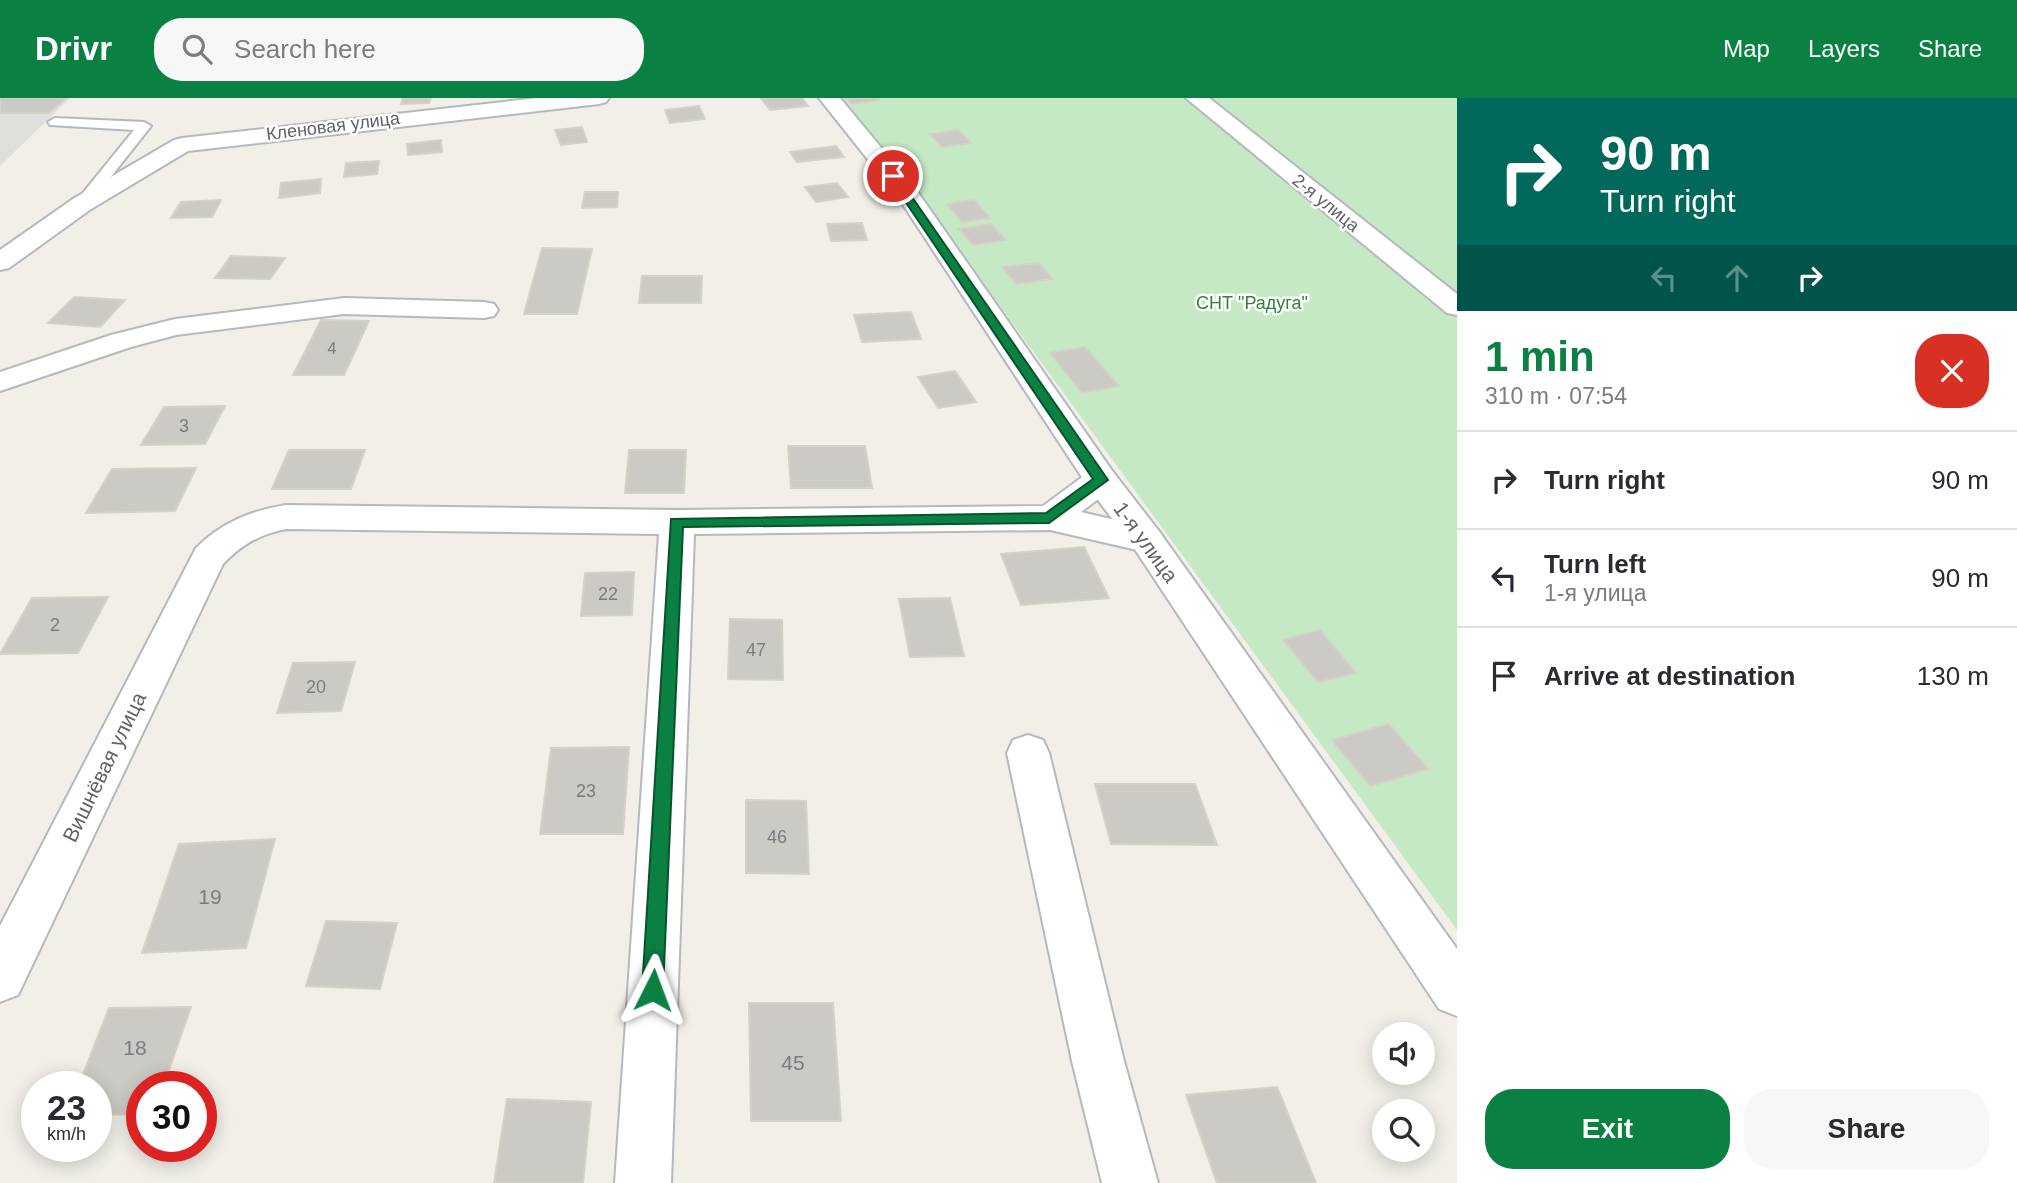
<!DOCTYPE html>
<html lang="en">
<head>
<meta charset="utf-8">
<style>
	body { margin:0; font-family:Arial,sans-serif; background:#f7f7f7; color:#2b2b33; height:100vh; display:flex; flex-direction:column; font-size:26px; white-space:nowrap }
	* { box-sizing:border-box; margin:0 }
	p { font-size:23px; color:#7c7c81 }
	.icon { flex:none; width:38px; height:38px; fill:none; stroke:currentColor; stroke-width:2; stroke-linecap:round; stroke-linejoin:round }
	.map { position:relative; flex:1; overflow:hidden }
	.details { display:flex; flex-direction:column; background:#fff; width:560px }
	.details>* { flex:none }
	.hud { background:#00695c; color:#fff; overflow:hidden }
	.controls { position:absolute; left:1372px; top:924px; display:grid; gap:14px }
	.controls a { display:grid; place-items:center; width:63px; height:63px; border-radius:50%; background:#fff; box-shadow:0 4px 18px #0003; font-size:35px }
	.speed { position:absolute; left:21px; top:973px; display:flex; gap:14px; font-size:35px; font-weight:700; text-align:center }
	.speed>* { display:grid; place-content:center; width:91px; height:91px; border-radius:50%; background:#fff; box-shadow:0 4px 18px #0003; line-height:1 }
	.speed small { font-size:18px; font-weight:400 }
	.speed .limit { border:10px solid #d22; background:#fff; color:#111 }
	.pin { position:absolute; display:grid; place-items:center; width:60px; height:60px; color:#fff; margin:-30px; border:4px solid #fff; border-radius:50%; box-shadow:0 2px 7px #0007 }
	.me { position:absolute; width:77px; margin:-38px; rotate:3deg; stroke-linejoin:round; filter:drop-shadow(0 0 5px #0008) }
	.turn { display:flex; align-items:center; gap:24px; height:147px; padding:0 28px; font-size:32px }
	.turn .icon { width:91px; height:91px; stroke-width:2.5 }
	.turn b { display:block; font-size:49px; line-height:60px }
	.lanes { display:flex; align-items:center; height:66px; padding:0 28px; background:#0003; justify-content:center; gap:35px; direction:ltr }
	.lanes .off { opacity:.35 }
	.round { display:grid; place-items:center; flex:none; width:74px; height:74px; border-radius:28px; background:#f7f7f7 }
	.overview { display:flex; align-items:center; justify-content:space-between; height:119px; padding:0 28px }
	h1 { font-size:42px; font-weight:600; line-height:52px; color:#0b8043 }
	.button { display:flex; gap:14px; margin-top:auto; padding:14px 28px }
	.button a { flex:1; height:80px; border-radius:28px; background:#0b8043; color:#fff; font-size:28px; font-weight:600; line-height:80px; text-align:center }
	.button a+a { background:#f7f7f7; color:#2b2b33 }
	ul { padding:0; list-style:none }
	li { display:flex; align-items:center; gap:21px; height:98px; padding:0 28px; border-top:2px solid #e1e1e2 }
	li div { flex:1 }
	li b { display:block; font-size:26px }
	li em { font-style:normal }
	header { display:flex; align-items:center; gap:42px; box-sizing:border-box; height:98px; padding:0 35px; background:#0b8043; color:#fff }
	header strong { font-size:33px }
	nav { display:flex; gap:38px; margin-inline-start:auto; font-size:24px }
	.search { width:490px; height:63px; background:#f7f7f7; display:flex; align-items:center; gap:18px; box-sizing:border-box; padding:0 24px; border-radius:28px; color:#7c7c81; font-size:26px }
	main { display:flex; flex:1; min-height:0 }
	.map>svg:first-child { display:block }
	.industrial { fill:#e0deda }
	.green { fill:#c5e8c5 }
	.building { fill:#cccac5; stroke:#d6d1c6; stroke-width:2 }
	.lines { fill:none; stroke-linecap:round; stroke-linejoin:round }
	.service-casing { stroke:#b5b8bc; stroke-width:4 }
	.minor-casing { stroke:#b5b8bc; stroke-width:4 }
	.tertiary-casing { stroke:#b5b8bc; stroke-width:4 }
	.service { fill:#fff; fill-rule:evenodd }
	.minor { fill:#fff; fill-rule:evenodd }
	.tertiary { fill:#fff; fill-rule:evenodd }
	.route { fill:#0b8043; stroke:#07532c; stroke-width:2 }
	.labels { text-anchor:middle; dominant-baseline:central; stroke-width:5; stroke-linejoin:round; paint-order:stroke }
	.far-number-label { font-size:16px; fill:#7a7d7f }
	.far-street-label { font-size:18px; fill:#5f6368; stroke:#fff }
	.far-park-label { font-size:18px; fill:#348238; stroke:#fff }
	.number-label { font-size:18px; fill:#7a7d7f }
	.street-label { font-size:21px; fill:#5f6368; stroke:#fff }
	.near-number-label { font-size:21px; fill:#7a7d7f }
</style>
</head>
<body>
<header>
<strong>Drivr</strong>
<div class="search"><svg class="icon" aria-label="search" viewBox="0 0 24 24"><circle cx="10" cy="10" r="6"/><path d="M15 15l6 6"/></svg>Search here</div>
<nav><a>Map</a><a>Layers</a><a>Share</a></nav>
</header>
<main>
<div class="map">
<svg width="1457" height="1085" viewBox="0 0 1457 1085">
	<rect width="100%" height="100%" fill="#f1efe8"/>
	<path class="industrial" d="M0,0h70l-70,68z"/>
	<path class="green" d="M840,0h617v832l-529,-722z"/>
	<path class="building" d="M0,0h66l-17,15h-49z
		M403,0h28l-2,5 -28,1z
		M761,0h41l6,8 -38,4z
		M846,0h31l2,2 -27,4z
		M699,8l6,13 -35,4 -5,-13z
		M582,29l5,15 -26,3 -6,-15z
		M958,32l13,13 -29,4 -12,-13z
		M441,42l1,12 -34,3 -1,-11z
		M836,48l8,11 -47,5 -7,-10z
		M379,63l-2,13 -33,3 2,-14z
		M321,81l-1,14 -41,5 2,-15z
		M837,85l11,14 -32,5 -11,-15z
		M585,94h33l-1,15 -35,1z
		M221,102l-9,17 -41,1 10,-16z
		M974,102l16,18 -28,4 -15,-18z
		M862,125l5,17 -36,1 -4,-17z
		M991,126l15,16 -33,5 -14,-16z
		M542,150l50,1 -15,65h-53z
		M231,158l54,2 -15,21 -55,-1z
		M1039,165l14,16 -37,5 -14,-17z
		M642,178h60l-1,27h-62z
		M74,199l51,3 -25,27 -52,-4z
		M911,214l10,27 -59,3 -8,-27z
		M321,222l48,1 -25,54h-51z
		M1085,249l34,39 -37,7 -32,-40z
		M955,273l21,31 -38,6 -20,-31z
		M225,308l-20,38 -64,1 23,-38z
		M788,348h77l7,42h-81z
		M289,352h76l-14,39h-79z
		M629,352h57l-2,43h-59z
		M196,370l-21,43 -89,2 26,-44z
		M1084,449l25,51 -88,7 -20,-51z
		M634,474l-2,43 -51,1 4,-43z
		M108,499l-30,56 -78,1 32,-56z
		M950,500l14,58 -54,1 -11,-58z
		M730,521l52,1 1,60 -55,-1z
		M1320,532l36,43 -38,9 -35,-42z
		M355,564l-14,49 -64,2 16,-50z
		M1389,626l39,45 -58,17 -38,-46z
		M629,649l-6,87h-83l11,-86z
		M1095,686h100l22,61 -106,-1z
		M746,702l60,1 3,73 -63,-1z
		M275,741l-29,109 -104,5 37,-109z
		M326,823l71,2 -17,66 -74,-3z
		M749,905h84l8,118h-90z
		M191,909l-28,80h-21v27l-46,1v-28h-18l31,-79z
		M1277,989l39,96h-99l-31,-88z
		M507,1001l84,3 -8,81h-89z"/>
	<g class="lines">
		<defs>
			<path id="service" d="M55,20l89,4 7,4 -64,81 -5,2 -8,-5 60,-74 -84,-5 -2,-3z"/>
			<path id="minor" d="M82,99l9,2 3,5 -3,5 -82,59 -9,2v-20l73,-51z
				M344,200l140,4 10,2 4,6 -4,6 -10,2 -140,-4 -168,21 -45,12 -131,44v-19l111,-37 64,-16z
				M1101,371l12,3 5,8 -5,8 -32,24 77,18 6,9 -6,9 -12,4 -96,-22 -356,4 -23,649h-56l44,-649 -373,-5c-26,5 -45,16 -63,35l-205,431 -18,7v-76l196,-378c26,-26 54,-37 90,-43l391,5 366,-4 46,-34z
				M1028,637l15,5 6,13 75,308 34,122h-56l-30,-122 -65,-308 6,-13z"/>
			<path id="tertiary" d="M538,0h71l-3,4 -7,2 -411,47 -97,58 -9,2 -9,-2 -3,-5 3,-5 101,-59 8,-2z
				M819,0h21l77,93 196,281 45,58 299,419v67l-18,-7 -305,-461 -45,-60 -189,-288z
				M1186,0h23l248,196v21l-10,-2z"/>
		</defs>
		<use href="#service" class="service-casing"/>
		<use href="#minor" class="minor-casing"/>
		<use href="#tertiary" class="tertiary-casing"/>
		<use href="#service" class="service"/>
		<use href="#minor" class="minor"/>
		<use href="#tertiary" class="tertiary"/>
	</g>
	<path class="route" d="M889,76h7l212,306 -59,43 -366,4 -20,463 -3,8 -7,3 -8,-3 -3,-8 29,-471 375,-6 47,-34 -205,-303z"/>
	<g class="labels">
		<g class="far-number-label">
			<text x="332" y="250">4</text>
		</g>
		<g class="far-street-label">
			<text transform="translate(333 28) rotate(-7)">Кленовая улица</text>
			<text transform="translate(1326 105) rotate(39)">2-я улица</text>
		</g>
		<g class="far-park-label">
			<text x="1252" y="205">СНТ "Радуга"</text>
		</g>
		<g class="number-label">
			<text x="184" y="328">3</text>
			<text x="608" y="496">22</text>
			<text x="55" y="527">2</text>
			<text x="756" y="552">47</text>
			<text x="316" y="589">20</text>
			<text x="586" y="693">23</text>
			<text x="777" y="739">46</text>
		</g>
		<g class="street-label">
			<text transform="translate(1146 444) rotate(54)">1-я улица</text>
			<text transform="translate(104 669) rotate(-64)">Вишнёвая улица</text>
		</g>
		<g class="near-number-label">
			<text x="210" y="798">19</text>
			<text x="135" y="949">18</text>
			<text x="793" y="964">45</text>
		</g>
	</g>
</svg>
<div class="controls">
<a><svg class="icon" aria-label="sound" viewBox="0 0 24 24"><path d="M4 9h4l5-4v14l-5-4H4zM17 9q2 3 0 6"/></svg></a>
<a><svg class="icon" aria-label="search" viewBox="0 0 24 24"><circle cx="10" cy="10" r="6"/><path d="M15 15l6 6"/></svg></a>
</div>
<div class="speed"><div>23<small>km/h</small></div><div class="limit">30</div></div>
<div class="pin" style="left:893px;top:78px;background:#d93025"><svg class="icon" aria-label="arrive" viewBox="0 0 24 24"><path d="M6 21V4h12l-3 4 3 4H6"/></svg></div>
<svg class="me" style="left:653px;top:892px" viewBox="-20 -20 40 40"><path d="M0-17L14 15 0 8-14 15z" fill="#0b8043" stroke="#fff" stroke-width="4"/></svg>
</div>
<section class="details">
<div class="hud">
<div class="turn"><svg class="icon" aria-label="right" viewBox="0 0 24 24"><path d="M7 20v-9h11M14 6l5 5-5 5"/></svg><div><b>90 m</b>Turn right</div></div>
<div class="lanes"><svg class="icon off" aria-label="left" viewBox="0 0 24 24"><path d="M17 20v-9H6M10 6l-5 5 5 5"/></svg><svg class="icon off" aria-label="ahead" viewBox="0 0 24 24"><path d="M12 20V5M6 11l6-6 6 6"/></svg><svg class="icon" aria-label="right" viewBox="0 0 24 24"><path d="M7 20v-9h11M14 6l5 5-5 5"/></svg></div>
</div>
<div class="overview"><div><h1>1 min</h1><p>310 m · 07:54</p></div><a class="round" style="background:#d93025;color:#fff"><svg class="icon" aria-label="close" viewBox="0 0 24 24"><path d="M6 6l12 12M18 6L6 18"/></svg></a></div>
<ul>
<li><svg class="icon" aria-label="right" viewBox="0 0 24 24"><path d="M7 20v-9h11M14 6l5 5-5 5"/></svg><div><b>Turn right</b></div><em>90 m</em></li>
<li><svg class="icon" aria-label="left" viewBox="0 0 24 24"><path d="M17 20v-9H6M10 6l-5 5 5 5"/></svg><div><b>Turn left</b><p>1-я улица</p></div><em>90 m</em></li>
<li><svg class="icon" aria-label="arrive" viewBox="0 0 24 24"><path d="M6 21V4h12l-3 4 3 4H6"/></svg><div><b>Arrive at destination</b></div><em>130 m</em></li>
</ul>
<div class="button"><a>Exit</a><a>Share</a></div>
</section>
</main>
</body>
</html>
